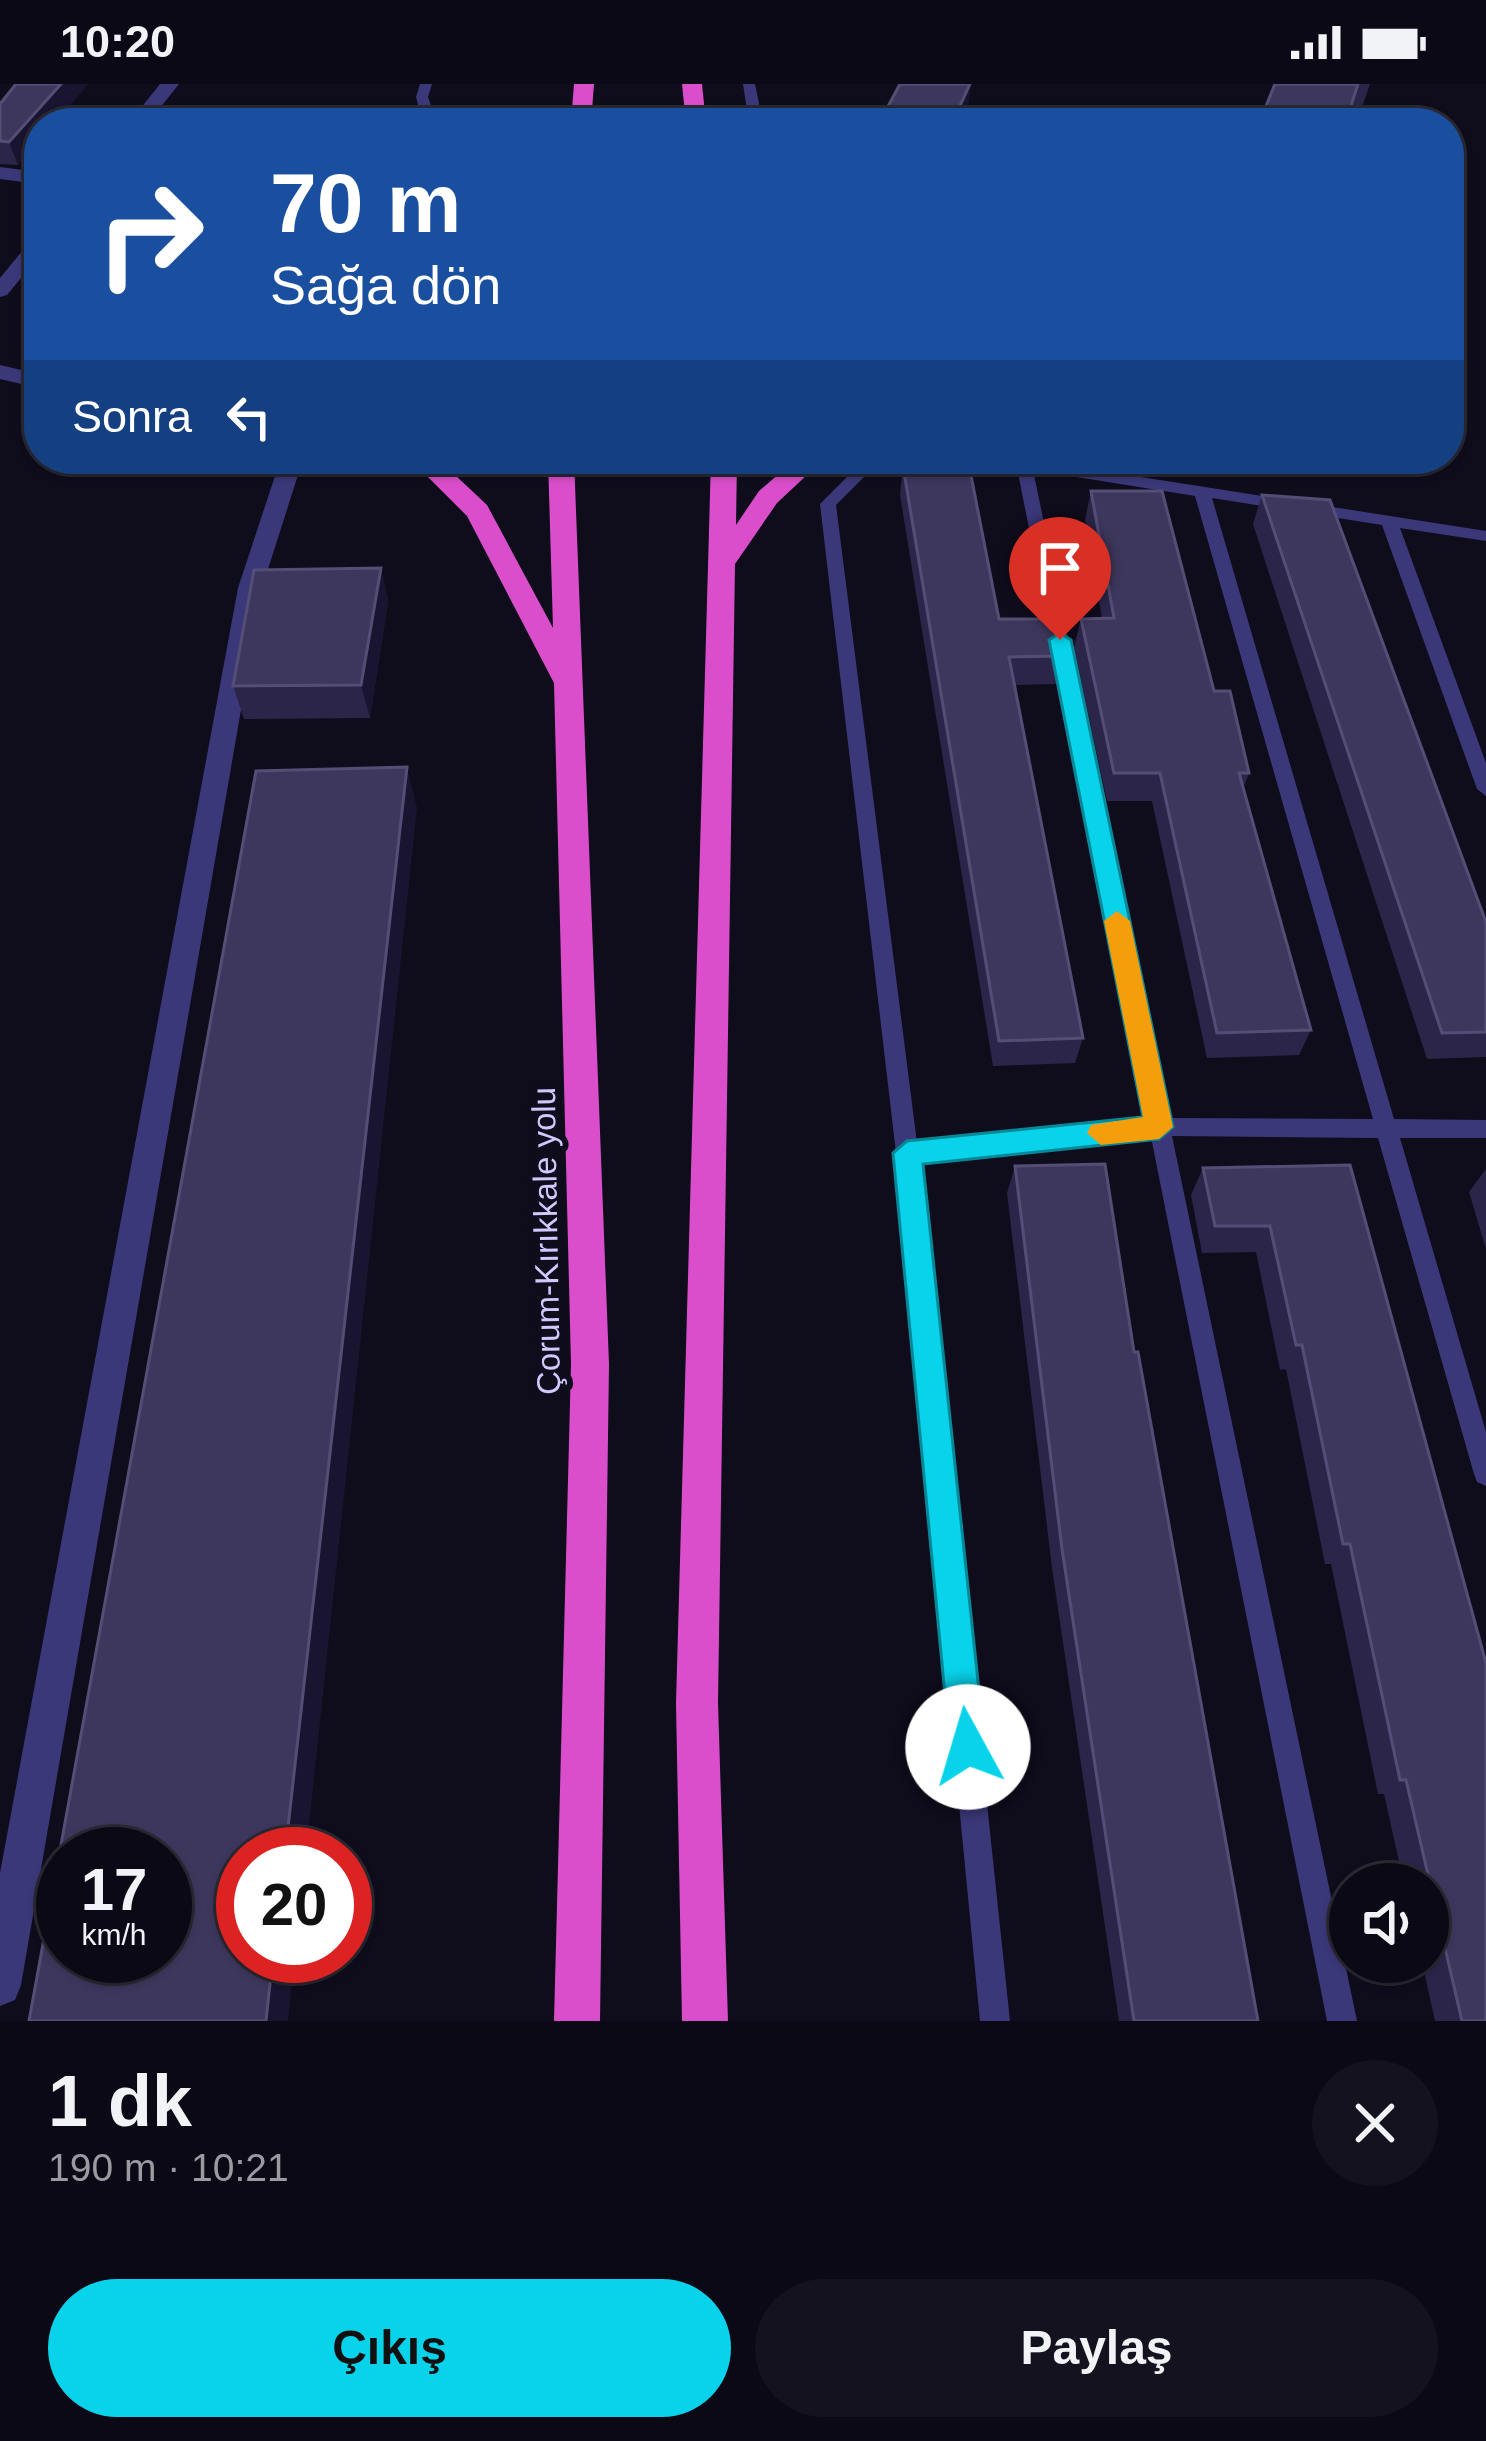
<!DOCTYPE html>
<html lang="tr">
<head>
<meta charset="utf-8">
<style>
	body { margin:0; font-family:Helvetica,sans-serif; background:#14121e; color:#f1f3f6; height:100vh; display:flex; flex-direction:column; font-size:45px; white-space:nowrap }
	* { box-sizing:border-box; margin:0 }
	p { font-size:39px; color:#9a9aa0 }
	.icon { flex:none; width:66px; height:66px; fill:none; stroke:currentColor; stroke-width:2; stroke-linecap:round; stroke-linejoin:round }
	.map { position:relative; height:1937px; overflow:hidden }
	.drawer { display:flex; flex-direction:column; background:#0b0915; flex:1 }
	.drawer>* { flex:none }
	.banner { position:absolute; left:24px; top:24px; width:1440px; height:366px; border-radius:48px; box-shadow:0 3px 9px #0004,0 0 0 3px #2b2a34; background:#1a4fa0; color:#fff; overflow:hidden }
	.buttons { position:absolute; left:1329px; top:1779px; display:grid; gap:24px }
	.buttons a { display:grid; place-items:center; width:120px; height:120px; border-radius:50%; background:#0b0915; box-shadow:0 3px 9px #0004,0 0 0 3px #2b2a34; font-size:60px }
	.speed { position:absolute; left:36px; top:1743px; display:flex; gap:24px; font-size:60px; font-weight:700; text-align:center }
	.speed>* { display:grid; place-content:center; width:156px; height:156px; border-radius:50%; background:#0b0915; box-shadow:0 3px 9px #0004,0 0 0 3px #2b2a34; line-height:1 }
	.speed small { font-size:30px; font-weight:400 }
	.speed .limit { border:18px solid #d22; background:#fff; color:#111 }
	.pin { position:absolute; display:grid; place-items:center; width:102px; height:102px; color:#fff; margin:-123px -51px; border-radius:50% 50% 50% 0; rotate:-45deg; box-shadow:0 0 12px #0007 }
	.pin .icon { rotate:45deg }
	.me { position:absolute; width:132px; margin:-66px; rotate:354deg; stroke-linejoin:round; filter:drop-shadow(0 0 9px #0008) }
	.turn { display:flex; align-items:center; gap:42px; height:252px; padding:0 48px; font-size:54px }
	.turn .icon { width:156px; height:156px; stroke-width:2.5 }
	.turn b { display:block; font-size:84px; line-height:102px }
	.then { display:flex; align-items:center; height:114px; padding:0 48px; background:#0003; gap:24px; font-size:45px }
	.round { display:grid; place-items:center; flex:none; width:126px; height:126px; border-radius:63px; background:#14121e }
	.overview { display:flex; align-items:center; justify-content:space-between; height:204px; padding:0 48px }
	h1 { font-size:72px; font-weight:800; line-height:90px }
	.button { display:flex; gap:24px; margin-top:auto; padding:24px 48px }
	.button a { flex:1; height:138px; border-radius:72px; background:#08d3ea; color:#111; font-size:48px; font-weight:800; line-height:138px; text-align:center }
	.button a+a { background:#14121e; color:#f1f3f6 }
	.status { display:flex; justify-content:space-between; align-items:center; height:84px; padding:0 60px; background:#0b0915; direction:ltr }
	.status svg { height:33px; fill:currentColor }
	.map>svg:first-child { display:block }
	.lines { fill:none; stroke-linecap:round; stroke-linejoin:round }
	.service { fill:#3b3879; fill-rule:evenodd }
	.minor { fill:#3b3879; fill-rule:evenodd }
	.trunk { fill:#da4ecb; fill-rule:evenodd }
	.wall { fill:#2c254a }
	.shaded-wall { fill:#19142f }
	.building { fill:#3e375d; stroke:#544e76; stroke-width:3; fill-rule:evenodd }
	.route { fill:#08d3ea; stroke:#058998; stroke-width:3 }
	.slow { fill:#f59e0b }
	.labels { text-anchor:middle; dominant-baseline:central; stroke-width:12; stroke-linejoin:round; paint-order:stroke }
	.street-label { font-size:33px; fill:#cfc9fd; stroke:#0f0c1c }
</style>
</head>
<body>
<div class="status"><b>10:20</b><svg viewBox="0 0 49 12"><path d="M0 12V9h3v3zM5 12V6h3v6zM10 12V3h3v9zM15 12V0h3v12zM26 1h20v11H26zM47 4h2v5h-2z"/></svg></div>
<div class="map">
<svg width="1486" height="1937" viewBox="0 0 1486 1937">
	<rect width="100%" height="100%" fill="#0f0c1c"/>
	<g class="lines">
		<path class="service" d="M420,0h12l-4,13 9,26h-14l-7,-26z
			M743,0h12l8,39h-14z
			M865,375h17l-46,46 81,638 230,-24 -130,-651 -29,-5 -2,-4h40l460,72v10l-86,-13 86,235v33l-9,-7 -95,-264 -170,-27 182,621 92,1v18h-86l86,294v54l-9,-4 -3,-8 -96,-336 -206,-2 185,885h-30l-176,-884 -232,24 91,860h-30l-84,-868 -76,-649zM1033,386l162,26 178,623 -205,-1z"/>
		<path class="minor" d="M160,0h19l-31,39h-19z
			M0,83l39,5v12l-39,-5z
			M39,153v19l-32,39 -7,2v-19l32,-39z
			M0,281l39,9v14l-39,-9z
			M287,375h23l-12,16 -36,113 -241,1397 -6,15 -15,6v-133l238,-1285 38,-115z"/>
		<path class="trunk" d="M574,0h20l-3,39h-20z
			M682,0h20l4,39h-20z
			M410,375h28l49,46 66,123 -5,-169h26l35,905 -9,657h-46l17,-657 -17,-681 -87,-167z
			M711,375h26l-1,66 23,-34 37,-32h28l-47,44 -42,61 -17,1139 10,318h-46l-6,-318z"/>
	</g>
	<path class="wall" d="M88,0l-34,39h-15l-21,42 -18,-1v-60z
		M1275,0h95l-10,29 -9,-2 -4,12h-85z
		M903,382l96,153 63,37 -6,28 -41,1 68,353 -8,25 -82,3 -93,-571z
		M1091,407l123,200 35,82 -6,16 68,241 -12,25 -92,3 -55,-257h-45l-33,-154 7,-28 21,-1 -17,-98z
		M1262,411l224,427v135l-59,2 -174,-535z
		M381,484l7,34 -18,116 -126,1 -11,-33z
		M1350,1081l136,856h-51l-13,-59h6v-78h-24l-20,-90h-6l-47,-230h-6l-39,-195 -6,1 -24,-118 -54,1 -11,-58 12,-27z
		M1015,1082l119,186 124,669h-139l-67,-453 -45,-375z
		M1486,1085v80l-17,-57z"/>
	<path class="shaded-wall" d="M61,0h27l-34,39h-15v17l-21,25 -9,-23z
		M971,0l-4,32 -3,7h-12z
		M381,484l7,34 -18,116 -9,-33z
		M407,683l10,41 -111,1046h-21z
		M273,1872h22l-7,65h-22z"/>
	<path class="building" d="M16,0h45l-52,58 -9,-1v-37z
		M900,0h70l-18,39h-73z
		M1275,0h83l-12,37 -80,-15z
		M969,381l30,154h55l8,37 -53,1 74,381 -84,3 -96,-575z
		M1091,407h71l52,200h16l19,82h-10l72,257 -94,3 -57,-260h-46l-33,-154 33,-1z
		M1262,411l68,5 156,422v110l-44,1z
		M381,484l-20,117 -128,1 21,-116z
		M407,683l-122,1087h-42v102h30l-7,65h-237l227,-1250zM63,1770h102v102h-102z
		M1105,1080l29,188h4l120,669h-124l-72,-472 -47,-383z
		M1350,1081l136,498v358h-24l-56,-241h-6l-50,-236h-7l-41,-199h-6l-26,-119h-55l-12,-58z"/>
	<path class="route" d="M1060,549l11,7 102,487 -14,12 -236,25 62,583 -5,12 -12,5 -13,-5 -5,-12 -57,-594 14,-12 236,-24 -94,-477z"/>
	<path class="slow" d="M1117,827l13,10 43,206 -14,12 -58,6 -14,-12 4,-8 52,-8 -39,-196z"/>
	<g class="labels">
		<g class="street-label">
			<text transform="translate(546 1157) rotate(-91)">Çorum-Kırıkkale yolu</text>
		</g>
	</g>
</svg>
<div class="buttons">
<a><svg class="icon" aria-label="sound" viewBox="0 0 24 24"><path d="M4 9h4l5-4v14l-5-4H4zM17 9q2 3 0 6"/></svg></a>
</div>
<div class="speed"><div>17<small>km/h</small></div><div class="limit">20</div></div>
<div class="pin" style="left:1060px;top:556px;background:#d93025"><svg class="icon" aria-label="arrive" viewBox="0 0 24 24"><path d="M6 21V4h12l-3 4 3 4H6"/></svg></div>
<svg class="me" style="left:968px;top:1663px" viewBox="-20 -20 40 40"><circle r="19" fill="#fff"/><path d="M0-13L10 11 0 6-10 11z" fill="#08d3ea"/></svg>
<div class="banner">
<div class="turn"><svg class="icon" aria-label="right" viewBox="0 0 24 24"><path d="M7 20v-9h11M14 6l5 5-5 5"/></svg><div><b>70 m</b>Sağa dön</div></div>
<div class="then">Sonra<svg class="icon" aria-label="left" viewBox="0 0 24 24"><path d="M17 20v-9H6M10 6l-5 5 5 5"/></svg></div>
</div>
</div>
<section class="drawer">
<div class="overview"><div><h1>1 dk</h1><p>190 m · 10:21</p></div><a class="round"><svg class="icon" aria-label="close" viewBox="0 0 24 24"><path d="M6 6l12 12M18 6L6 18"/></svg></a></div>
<div class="button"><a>Çıkış</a><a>Paylaş</a></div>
</section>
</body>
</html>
